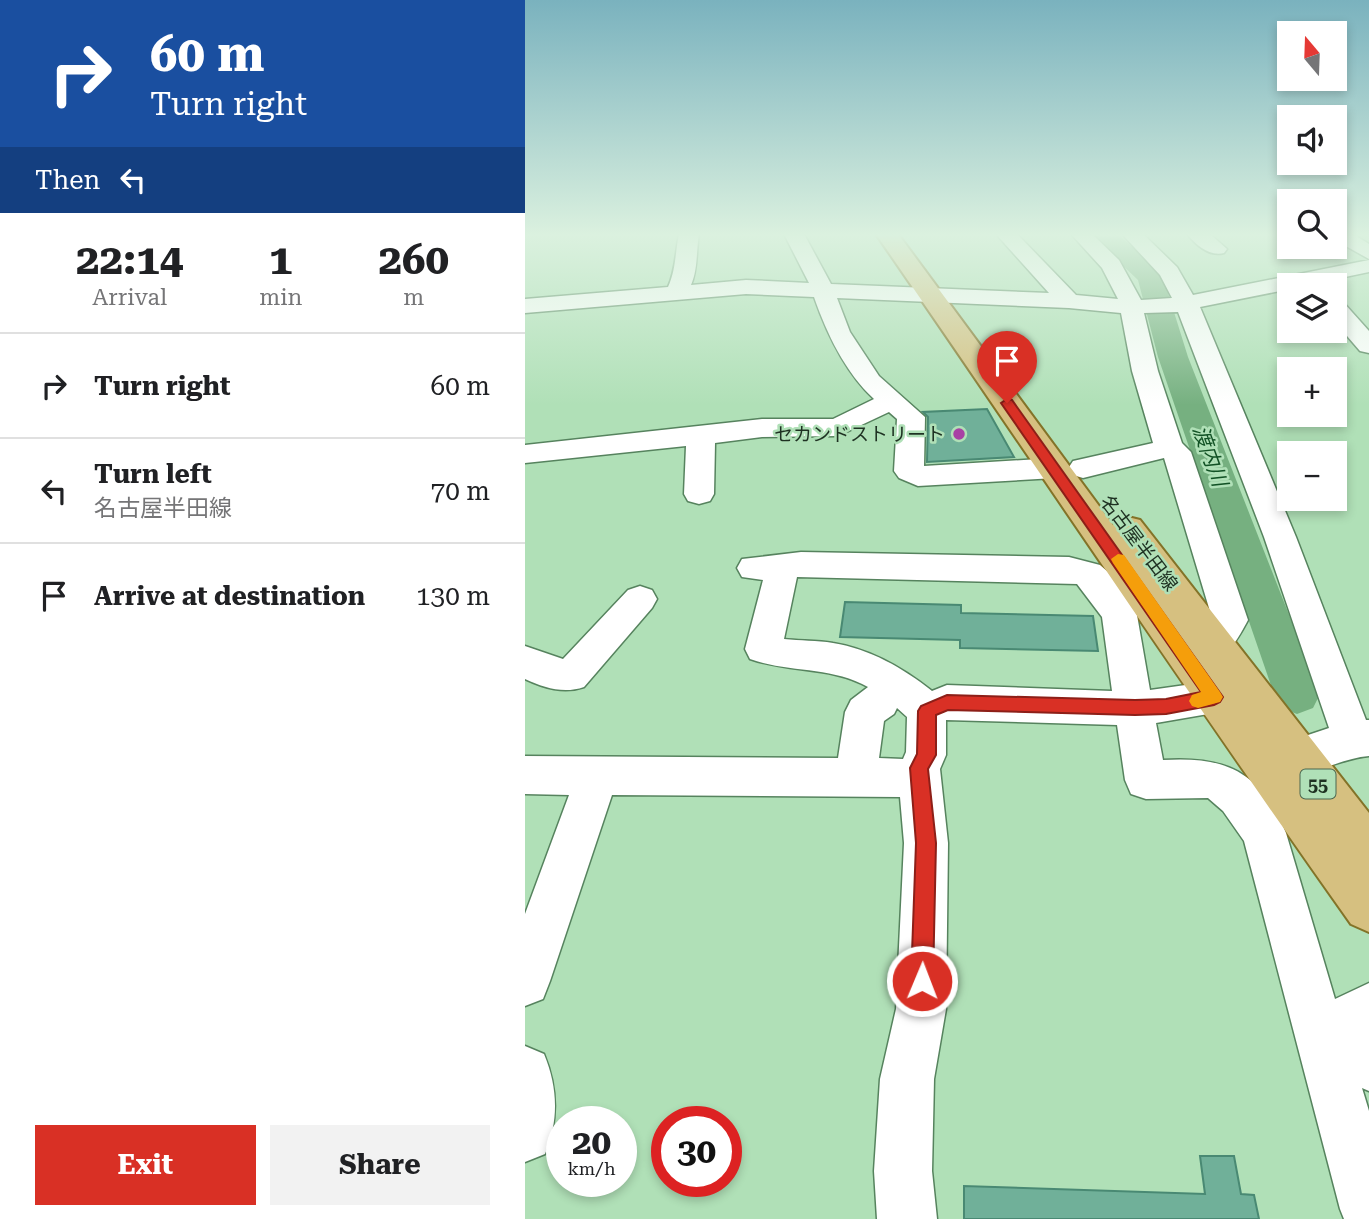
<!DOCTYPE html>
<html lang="en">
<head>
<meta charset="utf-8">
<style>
	body { margin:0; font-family:"Roboto Serif","Noto Sans JP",serif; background:#f2f2f2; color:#202124; height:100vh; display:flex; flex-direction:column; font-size:26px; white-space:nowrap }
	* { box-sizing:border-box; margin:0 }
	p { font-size:23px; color:#757577 }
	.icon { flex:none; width:38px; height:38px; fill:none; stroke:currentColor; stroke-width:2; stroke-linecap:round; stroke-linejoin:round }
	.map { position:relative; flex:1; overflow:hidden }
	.details { display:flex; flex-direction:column; background:#fff; width:525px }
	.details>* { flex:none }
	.banner { background:#1a4fa0; color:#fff; overflow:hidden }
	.needle { width:46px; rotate:341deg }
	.controls { position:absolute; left:752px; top:21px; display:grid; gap:14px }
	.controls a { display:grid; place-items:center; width:70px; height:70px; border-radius:0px; background:#fff; box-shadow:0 4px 10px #0003; font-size:35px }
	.speed { position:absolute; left:21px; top:1106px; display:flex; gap:14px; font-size:35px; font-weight:700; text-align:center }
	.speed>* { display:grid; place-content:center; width:91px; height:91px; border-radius:50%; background:#fff; box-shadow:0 4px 10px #0003; line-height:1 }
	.speed small { font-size:18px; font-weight:400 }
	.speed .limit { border:10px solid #d22; background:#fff; color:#111 }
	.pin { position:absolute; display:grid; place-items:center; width:60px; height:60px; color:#fff; margin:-72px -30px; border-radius:50% 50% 50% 0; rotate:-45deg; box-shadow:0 0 7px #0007 }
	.pin .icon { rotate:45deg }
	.me { position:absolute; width:77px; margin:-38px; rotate:1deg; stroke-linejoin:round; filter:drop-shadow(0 0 5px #0008) }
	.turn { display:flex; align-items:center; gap:24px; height:147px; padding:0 35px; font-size:32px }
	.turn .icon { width:91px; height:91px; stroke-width:2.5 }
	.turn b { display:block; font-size:49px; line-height:60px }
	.then { display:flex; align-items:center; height:66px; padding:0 35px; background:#0003; gap:14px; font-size:26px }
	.eta { display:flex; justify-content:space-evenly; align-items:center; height:119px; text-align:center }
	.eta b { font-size:42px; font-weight:700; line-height:49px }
	.action { display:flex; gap:14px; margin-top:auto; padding:14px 35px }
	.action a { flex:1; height:80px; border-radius:0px; background:#d93025; color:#fff; font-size:28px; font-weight:700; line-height:80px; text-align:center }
	.action a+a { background:#f2f2f2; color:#202124 }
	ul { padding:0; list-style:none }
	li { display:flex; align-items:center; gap:21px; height:105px; padding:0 35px; border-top:2px solid #e0e0e0 }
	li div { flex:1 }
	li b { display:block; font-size:26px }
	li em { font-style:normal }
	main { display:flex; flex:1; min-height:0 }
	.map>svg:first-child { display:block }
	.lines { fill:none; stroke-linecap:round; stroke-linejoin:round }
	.river { fill:#76b080; fill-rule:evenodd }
	.building { fill:#70b099; stroke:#498973; stroke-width:2 }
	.minor-casing { stroke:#56835e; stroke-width:3 }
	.major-casing { stroke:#837328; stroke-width:4 }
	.minor { fill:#fff; fill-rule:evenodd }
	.major { fill:#d6c080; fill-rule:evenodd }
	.route { fill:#d93025; stroke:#8d1f18; stroke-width:2 }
	.slow { fill:#f59e0b }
	.poi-dot { fill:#a841a4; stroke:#b0e0b7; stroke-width:2.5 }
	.labels { text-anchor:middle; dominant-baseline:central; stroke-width:5; stroke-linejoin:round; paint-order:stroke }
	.shield { fill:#b0e0b7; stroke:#4a664f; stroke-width:2 }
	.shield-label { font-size:18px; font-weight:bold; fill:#1e3122 }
	.poi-label { font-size:19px; fill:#1e3122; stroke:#b0e0b7; text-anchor:end }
	.street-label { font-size:19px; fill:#1e3122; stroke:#b0e0b7 }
	.water-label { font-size:21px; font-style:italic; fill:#125225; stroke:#b0e0b7 }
</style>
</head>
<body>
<main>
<section class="details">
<div class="banner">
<div class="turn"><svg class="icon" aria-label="right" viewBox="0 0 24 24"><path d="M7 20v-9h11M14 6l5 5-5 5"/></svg><div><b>60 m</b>Turn right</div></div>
<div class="then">Then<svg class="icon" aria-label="left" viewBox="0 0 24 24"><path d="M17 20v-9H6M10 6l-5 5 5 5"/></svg></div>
</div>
<div class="eta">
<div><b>22:14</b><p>Arrival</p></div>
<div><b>1</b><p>min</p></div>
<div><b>260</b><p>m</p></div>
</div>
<ul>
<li><svg class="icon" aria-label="right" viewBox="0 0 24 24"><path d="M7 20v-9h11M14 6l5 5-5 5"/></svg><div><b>Turn right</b></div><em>60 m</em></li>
<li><svg class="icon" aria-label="left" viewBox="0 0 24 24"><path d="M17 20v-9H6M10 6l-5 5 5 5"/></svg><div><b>Turn left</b><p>名古屋半田線</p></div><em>70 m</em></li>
<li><svg class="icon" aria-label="arrive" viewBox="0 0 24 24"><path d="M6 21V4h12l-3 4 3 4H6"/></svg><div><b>Arrive at destination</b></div><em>130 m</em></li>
</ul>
<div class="action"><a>Exit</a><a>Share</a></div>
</section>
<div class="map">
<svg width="844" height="1219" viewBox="0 0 844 1219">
	<rect width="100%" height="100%" fill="#b0e0b7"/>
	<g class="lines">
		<path class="river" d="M565,234h27l36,30 11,16 24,77 132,337 -7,14 -16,6 -16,-6 -7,-14 -116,-337 -20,-77z"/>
	</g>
	<path class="building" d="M462,409l27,48 -87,5 1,-45 -5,-5z
		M320,602l116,3v8l132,3 5,35 -138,-3v-8l-120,-3z
		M675,1156h34l7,38 13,1 5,24h-295v-33l241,8z"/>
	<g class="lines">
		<defs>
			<path id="minor" d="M154,234h20c-3,18 -1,35 -8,51l55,-5 63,3 -25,-49h20l27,50 218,9 -53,-59h21l59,61 42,4 -16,-31 -31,-34h21l27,26 22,40 31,-2 -12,-23 -38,-41h21l34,33 16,28 176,-35v12l-62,13h-17v4l-90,18 96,230 70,183h3v36c-29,2 -58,23 -85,13l-6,-13 6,-13 45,-15 -65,-191 -86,-225 -34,1 14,58 24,72 9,9 57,168c-12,22 -21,42 -48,33l-5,-10 17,-25 -48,-160 -81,20 -10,-3 -4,-6 -4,6 -10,3 -137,8 -19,-8 -5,-7 3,-52 -8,-7 -51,24 -76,1 -47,6 -1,51 -4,7 -11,3 -11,-3 -4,-7 2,-48 -161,17v-18l237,-26h71l41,-20c-29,-27 -47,-65 -60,-102l-68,-3 -221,19v-14l143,-12c8,-17 7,-34 11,-53zM312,298l232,10 52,5 11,58 21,72 -80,18 -4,6 -4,-6 -10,-3 -131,8 1,-49 -46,-41 -29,-44z
				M662,234h23l17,15 -3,4c-14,4 -28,-8 -37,-19z
				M810,234h18l16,10v15l-34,-19z
				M810,300l8,2 26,29v22l-9,-2 -25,-29z
				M276,552l268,5 31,8 8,7 23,33 6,10 13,75 64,-9 14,4 5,12 -5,12 -14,4 -58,10 7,37c64,-4 97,12 123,73l49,166 34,-16v108l-7,-3 7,23v108h-25l-4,-10 -96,-368 -21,-30 -15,-13 -62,1 -15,-5 -6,-14 -8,-55 -171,-5v35l-6,14 8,74 -2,166 -12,70 -2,92 5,48h-60l-3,-48 6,-92 16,-70 8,-166 -4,-46 -288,-2 -62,186 -7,18 -18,7v-92l44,-119 -44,-1v-38l313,2 7,-46 6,-12 17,-13c-37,-21 -79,-14 -118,-28l-5,-10 18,-69 -21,-3 -5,-9 5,-9zM272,577l280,7 25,33 10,74 -165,-6 -15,6c-29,-23 -62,-42 -99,-48 -16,-3 -33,-2 -49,-4zM372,708l10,9 -1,35 -3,7 -24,-1 5,-37 10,-7z
				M115,586l12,4 5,9 -5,9 -68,79c-20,7 -40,1 -59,-8v-33l38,13 65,-69z
				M0,1046l19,8c14,34 15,66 1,100l-20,8z"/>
			<path id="major" d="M351,234h22l215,291 3,-5 12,-3 12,3 229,293v119l-18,-8c-162,-228 -316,-460 -475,-690z"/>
		</defs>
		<use href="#minor" class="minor-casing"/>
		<use href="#major" class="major-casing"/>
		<use href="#minor" class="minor"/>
		<use href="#major" class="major"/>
	</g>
	<linearGradient id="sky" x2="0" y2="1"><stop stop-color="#7ab2be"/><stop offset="0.58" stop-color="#dbf1df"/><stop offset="1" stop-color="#dbf1df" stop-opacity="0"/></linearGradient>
	<rect width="844" height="405" fill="url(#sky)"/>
	<path class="route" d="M482,399l5,1 211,297 -3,5 -6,3 -48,9 -31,1 -187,-5 -12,5v40l-8,14 8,74 -3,138 -3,8 -8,4 -8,-4 -3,-8 5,-138 -6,-75 7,-14 1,-43 3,-5 26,-11 188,5 31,-1 35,-7 -200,-289z"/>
	<path class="slow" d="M593,554l6,1 96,137 3,5 -3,5 -22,6 -6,-2 -3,-5 3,-6 9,-3 -88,-129 -2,-4z"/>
	<circle class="poi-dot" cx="434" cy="434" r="7"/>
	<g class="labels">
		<rect class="shield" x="775.5" y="769.5" width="35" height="29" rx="5"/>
		<g class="shield-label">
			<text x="793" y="784">55</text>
		</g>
		<g class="poi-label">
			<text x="420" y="434">セカンドストリート</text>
		</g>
		<g class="street-label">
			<text transform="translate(614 543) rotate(53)">名古屋半田線</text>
		</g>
		<g class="water-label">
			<text transform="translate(685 456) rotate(70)">渡内川</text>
		</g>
	</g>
</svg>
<div class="controls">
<a><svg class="needle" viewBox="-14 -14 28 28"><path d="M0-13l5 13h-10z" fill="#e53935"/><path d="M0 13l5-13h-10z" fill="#757577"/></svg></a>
<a><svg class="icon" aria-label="sound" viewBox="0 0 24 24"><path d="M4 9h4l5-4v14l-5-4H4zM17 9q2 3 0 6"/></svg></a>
<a><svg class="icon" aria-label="search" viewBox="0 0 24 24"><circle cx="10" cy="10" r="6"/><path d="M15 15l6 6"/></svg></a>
<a><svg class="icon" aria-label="layers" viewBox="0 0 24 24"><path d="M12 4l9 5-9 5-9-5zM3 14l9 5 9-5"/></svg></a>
<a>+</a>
<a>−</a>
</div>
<div class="speed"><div>20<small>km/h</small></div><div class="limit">30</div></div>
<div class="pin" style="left:482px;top:403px;background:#d93025"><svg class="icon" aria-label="arrive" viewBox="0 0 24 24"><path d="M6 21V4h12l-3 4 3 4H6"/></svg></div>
<svg class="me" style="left:397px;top:981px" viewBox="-20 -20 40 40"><circle r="17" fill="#d93025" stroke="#fff" stroke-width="3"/><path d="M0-11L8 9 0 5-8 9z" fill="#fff"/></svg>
</div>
</main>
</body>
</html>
